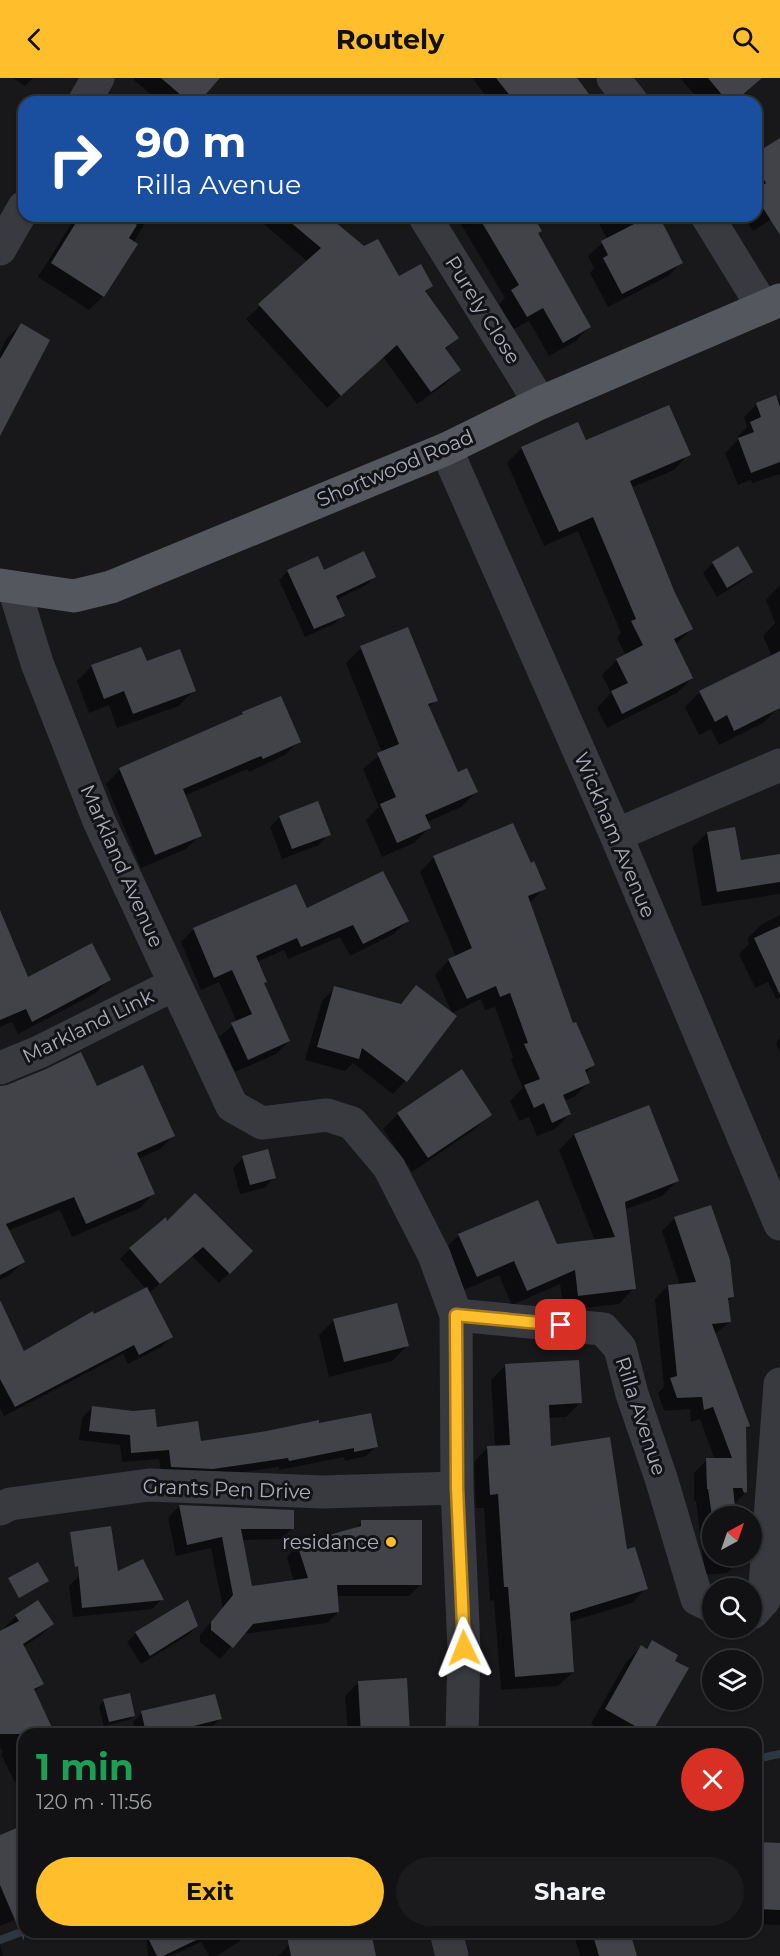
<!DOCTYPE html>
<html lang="en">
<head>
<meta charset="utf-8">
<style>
	body { margin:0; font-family:Montserrat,sans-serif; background:#1b1b1d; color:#f1f3f6; height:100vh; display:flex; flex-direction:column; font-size:22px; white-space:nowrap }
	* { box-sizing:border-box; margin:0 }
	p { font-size:20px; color:#9c9ea0 }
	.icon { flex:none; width:33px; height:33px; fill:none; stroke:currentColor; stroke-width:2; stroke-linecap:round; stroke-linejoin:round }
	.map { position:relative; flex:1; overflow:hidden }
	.panel { position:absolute; left:18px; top:1650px; width:744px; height:210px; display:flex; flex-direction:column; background:#121214; border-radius:18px; box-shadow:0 2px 4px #0004,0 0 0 2px #313234 }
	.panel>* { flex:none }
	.banner { position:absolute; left:18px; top:18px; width:744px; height:126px; border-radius:18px; box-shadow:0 2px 4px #0004,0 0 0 2px #313234; background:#1a4fa0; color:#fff; overflow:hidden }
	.needle { width:39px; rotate:40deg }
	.buttons { position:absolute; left:702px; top:1428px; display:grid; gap:12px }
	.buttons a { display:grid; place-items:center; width:60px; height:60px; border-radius:50%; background:#121214; box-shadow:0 2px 4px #0004,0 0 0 2px #313234; font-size:30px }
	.pin { position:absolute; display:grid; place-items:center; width:51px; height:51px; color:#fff; margin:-26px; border-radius:12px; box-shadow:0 3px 9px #0006 }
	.me { position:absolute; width:66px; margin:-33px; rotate:358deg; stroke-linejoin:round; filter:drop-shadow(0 0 4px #0008) }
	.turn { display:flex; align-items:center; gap:21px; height:126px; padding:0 18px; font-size:27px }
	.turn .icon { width:78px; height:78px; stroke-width:2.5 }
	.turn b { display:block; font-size:42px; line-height:51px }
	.round { display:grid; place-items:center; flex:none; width:63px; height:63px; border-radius:32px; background:#1b1b1d }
	.summary { display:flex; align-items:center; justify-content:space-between; height:102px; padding:0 18px }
	h1 { font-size:36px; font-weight:700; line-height:45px; color:#1e9e55 }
	.primary-button { display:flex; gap:12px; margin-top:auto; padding:12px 18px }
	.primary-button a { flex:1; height:69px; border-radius:36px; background:#ffbf2c; color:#111; font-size:24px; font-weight:700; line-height:69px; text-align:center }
	.primary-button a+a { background:#1b1b1d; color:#f1f3f6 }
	header { display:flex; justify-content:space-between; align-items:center; height:78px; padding:0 18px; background:#ffbf2c; color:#111; font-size:27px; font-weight:700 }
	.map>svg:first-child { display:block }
	.shadow { fill:#0007 }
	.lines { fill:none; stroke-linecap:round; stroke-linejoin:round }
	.stream { stroke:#2d3740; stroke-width:8 }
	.building { fill:#424348 }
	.minor { stroke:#393a40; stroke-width:33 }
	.major { stroke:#55575f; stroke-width:33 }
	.route-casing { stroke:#a67c1d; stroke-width:15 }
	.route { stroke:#ffbf2c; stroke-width:10 }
	.poi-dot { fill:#ffbf2c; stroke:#131316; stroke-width:2 }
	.labels { text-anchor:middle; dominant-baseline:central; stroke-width:6; stroke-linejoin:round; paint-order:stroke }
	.street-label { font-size:20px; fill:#aaaebb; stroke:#131316 }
	.poi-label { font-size:20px; fill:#aaaebb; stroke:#131316; text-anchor:end }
</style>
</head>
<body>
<header><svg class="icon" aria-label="back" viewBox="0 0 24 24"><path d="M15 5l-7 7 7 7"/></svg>Routely<svg class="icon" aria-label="search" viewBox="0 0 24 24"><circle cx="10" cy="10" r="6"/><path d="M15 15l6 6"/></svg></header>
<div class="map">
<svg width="780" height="1878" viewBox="0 0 780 1878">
	<rect width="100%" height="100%" fill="#18181b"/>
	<path class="shadow" d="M13,0h20l-8,8z
		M135,0h83l-21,24h-43l2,-3 -22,-19z
		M472,0h103l10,24h-94z
		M680,0h82l-28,24h-33z
		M455,17l5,7h-17z
		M373,19l4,5h-11z
		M780,61v75l-27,17 -9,-15h12v-61z
		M76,138h73l-46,80 -14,14 -51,-33z
		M150,138h20l-7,8z
		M271,138h69l-6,7 65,55 32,8 -6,7 32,45 -12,12 14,20 -14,14 -28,20 -34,-47 -56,51 -81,-89 62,-57 -44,-38z
		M456,138h75l9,15 -3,3 52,93 -13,14 -27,15 -20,-35 -17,9 -13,-25 6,-7z
		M595,138h72l-6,6 20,41 -13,13 -60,31 -18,-34 4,-5 -6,-12 19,-17z
		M21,247l-21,108v-81l7,-14z
		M780,321v75l-28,9 -1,-3 -13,5 -13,-32 14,-14 -1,-3 9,-9 -3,-10 13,-13z
		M585,364l104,12 -15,16 -43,18 43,106 18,35 -17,16 17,33 -15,15 -70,35 -10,-20 14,-15 -9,-18 15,-15 9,-4 -9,-18 4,-5 -43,-102 -34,15 -37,-83 15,-15z
		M713,485l39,9 -11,10 -24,15 -14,-24z
		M288,493l87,5 -9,9 -30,15 7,15 -9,9 -29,13 -26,-57z
		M780,507v90l-17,-39 12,-13 -9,-23z
		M407,551l29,71 -8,8 29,66 19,18 -15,15 -34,15 2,6 -15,15 -32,14 -16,-37 13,-13 -16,-38 19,-16 -36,-90 15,-15z
		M146,585l48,27 -15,16 -62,22 -8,-23 -20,8 -12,-32 15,-15z
		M700,614l78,16 -15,15 -44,22 -8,-16 -12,6 -14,-28z
		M243,636l56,27 -14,14 -36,17 -2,-3 -63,27 16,39 -14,14 -45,19 -35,-84 14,-14 119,-52z
		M280,739l49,17 -10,11 -37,14 -12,-32z
		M707,755l33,29 40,-7v39l-78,12 -10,-58z
		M434,779l96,8 14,23 -15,16 44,121 20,40 -8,9 3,9 -14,14 -10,4 6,13 -15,15 -18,7 -8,-19 -10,4 -9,-20 13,-13 -12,-28 2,-3 -18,-50 -10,3 -4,-11 -29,14 -17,-38 14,-15 7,-3 -36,-85z
		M780,837v82l-4,2 -8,-17 -13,6 -16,-34 10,-10 -2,-5 15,-15z
		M0,841l28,60h81l-13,14 -78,41 -6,-12 -12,5z
		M407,843l-13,13 -44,22 -10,-19 -52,22 -4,-9 -27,12 6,22 26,57 -13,13 -41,18 -16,-35 18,-15 -18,-40 -18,8 -20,-48 13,-13z
		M417,909l38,29 -50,65 -12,13 -40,-31 -8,8 -40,-11 17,-59 13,-13 64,17z
		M780,960v15l-4,-10z
		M0,1010h96l78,47 -14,14 -22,10 15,35 -13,14 -68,29 -12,-27 -53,21 16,31 -13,13 -10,5z
		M648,1029l29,74 -15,15 -38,14 10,78 -15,16 -55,6 -4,-26 -48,21 -13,-30 -37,16 -18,-41 15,-15 97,11 39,-5 -36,-91 15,-15z
		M398,1036h92l-15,15 -63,43 -29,-43z
		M243,1080l31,20 -10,10 -24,6 -7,-26z
		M675,1140l57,79 -5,5 2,20 -15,13 34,91 -3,2 1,64 -13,13 1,11h-22v40h27l1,4 -13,13 -22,2 -9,-74h-2v-28l13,-13h8l-15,-41 -9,3 -1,-13 -26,2 -6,-18 6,-6 -9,-88 13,-13 12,-1 -18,-54z
		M167,1145l84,28 -32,32 -27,-27 -43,37 22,44 -10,10 -33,17 -5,-10 -119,62 -4,-8v-105l24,50 122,-64 -26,-30 10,-10z
		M334,1242l73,26 -15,15 -63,16 -10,-42z
		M505,1288l75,37 -14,14 -18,1 2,29 76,104 20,37 -14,15 -63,19 4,50 -15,14 -57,4 -7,-90 -4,1 -6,-93h-8l-2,-46 14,-15h7l-4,-67z
		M92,1330l108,35 118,-18 58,21 -10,10 -21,5 -1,-4 -65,13v-3l-77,11 -40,-1 -3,-18 -37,3 -2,-17 -41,-5 3,-22z
		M179,1428l113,5 1,17 -12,11 -40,1 10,47 43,-5 -7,-25 11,-12 56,-16 8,-7 58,63 -11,11h-73l2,16 -11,11 -85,11 -22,25 -20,-17v-7l23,-27 -12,-60 -35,8 -8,-38z
		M117,1495l45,26 -10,10 -79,8 -4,-31 11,-11z
		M188,1524l9,24 -9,9 -47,29 -14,-22 9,-9z
		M16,1538l36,8 -12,12 -17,11 20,36 -9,9 19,42h-29v57l-5,-10 -4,2 -14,-29 2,-2 -3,-5v-114l6,-3 -2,-2z
		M653,1564l-4,92h-41l-17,-10 35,-62 15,-15 4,2z
		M359,1604l50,52h-61l-3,-38z
		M104,1623l30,15 -5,4 -25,6 -5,-20z
		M142,1635l78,6 -9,9 -25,6h-50l-3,-12z
		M0,1758l24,17v63l-24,10z
		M756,1765l24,1v81l-24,-1z
		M149,1854h104l-36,24h-8l-8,-14 -30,14h-23l-2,-21z
		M311,1854h59l4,24h-96l11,-11z
		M582,1854h47l6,24h-55l-5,-18z
		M0,1866l3,12h-3z"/>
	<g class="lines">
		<path class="stream" d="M756,1681l24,-5
			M0,1862l24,-9"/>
	</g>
	<path class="building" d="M161,0h59l-21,24h-10z
		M496,0h81l18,24h-80z
		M708,0h54l-28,24h-6z
		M780,60v97l-24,-38v-8l10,-6 -10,-15v-15z
		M80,138h43l14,9 -8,13 9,6 -34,53 -53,-34z
		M283,138h45l36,30 14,-7 21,37 22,-12 12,22 -8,5 34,47 -14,10 16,22 -30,22 -34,-47 -56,51 -83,-92 63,-56z
		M478,138h55l9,15 -4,2 53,94 -28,16 -20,-35 -16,9 -16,-27 8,-5z
		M630,138h29l24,47 -61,31 -19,-36 5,-3 -7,-14 33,-17z
		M21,245l29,17 -50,96v-77z
		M776,317l4,12v55l-29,11 -13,-35 16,-6 -4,-10 11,-5 -5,-14z
		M669,327l22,50 -61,26 45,112 18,36 -19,10 19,39 -71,36 -11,-23 17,-8 -12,-24 27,-14 -12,-24 5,-2 -43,-102 -34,15 -38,-85 57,-25 8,18z
		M738,468l15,26 -26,16 -15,-26z
		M364,473l12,26 -40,19 9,20 -31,13 -27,-59 31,-14 6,14z
		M408,549l30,74 -10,3 30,68 9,-4 11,24 -53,23 6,13 -34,15 -17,-39 16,-7 -19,-44 22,-9 -39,-98z
		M141,569l6,14 33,-12 16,42 -63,23 -9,-23 -20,8 -13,-34z
		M780,573v57l-46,23 -7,-16 -12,7 -16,-31z
		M281,618l20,46 -38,17 -2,-3 -78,33 19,47 -47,19 -36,-87 124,-54 -1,-2z
		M318,723l13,34 -39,14 -13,-33z
		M513,745l18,40 3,-2 12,28 -18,7 45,127 3,-1 19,43 -10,5 5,13 -27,12 8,19 -19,9 -8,-20 -10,5 -10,-23 16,-6 -16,-35 4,-1 -18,-50 -10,4 -4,-11 -29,13 -19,-40 24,-11 -39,-92z
		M735,749l6,33 39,-6v28l-63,10 -10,-60z
		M383,793l26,50 -46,23 -10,-19 -52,22 -4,-9 -41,18 11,26 -3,1 26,58 -42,19 -17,-37 21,-9 -20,-44 -18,8 -21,-50 103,-44 11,24z
		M0,832l28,67 64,-34 19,37 -79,42 -6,-13 -26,11z
		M780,848v69l-26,-57z
		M416,907l41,31 -50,66 -45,-34 -3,11 -42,-12 17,-61 67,18z
		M81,974l16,34 46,-21 32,71 -38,17 18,41 -69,30 -12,-27 -68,27 19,38 -25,13v-189l7,-1 39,-16z
		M462,991l30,46 -64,43 -31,-45z
		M649,1027l30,76 -54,21 11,87 -58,7 -3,-26 -48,21 -13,-30 -37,16 -19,-43 80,-34 19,44 58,-7 -41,-103z
		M268,1071l8,29 -26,7 -8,-29z
		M195,1115l58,58 -23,23 -27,-27 -43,37 -31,-36 37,-31 1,4z
		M711,1127l19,55 4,37 -6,1 3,24 -19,2 38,102 -4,1 1,65 -3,1 -2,-5h-9l3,28h-24l-4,-27h-1l-1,-31h26l-19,-51 -9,3 -2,-13 -25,1 -7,-20 7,-2 -9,-91 28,-3 -22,-65z
		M147,1209l26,50 -34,18 -5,-10 -119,62 -15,-28v-79l24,51 69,-40 1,3z
		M397,1225l12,43 -65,16 -11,-43z
		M579,1282l3,43 -33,2 2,41 59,-9 17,112 8,-2 13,42 -78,24 4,59 -59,5 -7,-90h-4l-6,-93 -8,1 -3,-49 23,-1 -5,-81z
		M92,1328l41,5 22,-2 2,18 41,-6 3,20 66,-10 52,-11v3l52,-10 7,34 -24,5v-4l-65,13 -1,-3 -75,11 -42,-2 -2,-17 -38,3 -1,-18 -41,-4z
		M179,1427l115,5v19h-53l11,57 56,-8 -11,-34 64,-18v-6h61v65h-85l2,27 -86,12 -20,24 -22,-18v-8l22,-27 -11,-58 -35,8z
		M111,1448l7,45 25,-12 21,41 -82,8 -4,-42 -3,1 -5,-35z
		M38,1484l11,19 -30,17 -11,-20z
		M38,1522l16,24 -31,20 21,40 -10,5 21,45h-55v-103l19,-10 -4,-6z
		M188,1522l10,26 -48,30 -15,-24z
		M652,1562l26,15 -3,6 14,7 -38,66h-2l-44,-25 36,-64 6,4z
		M407,1600l3,56h-49l-3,-53z
		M130,1615l5,23 -26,6 -6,-23z
		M215,1616l7,25 -49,12 -1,-3 -26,5 -5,-22z
		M24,1747v116l-24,-56v-50z
		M756,1764l24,1v67l-24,-1z
		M145,1854h68l-50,24h-6z
		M286,1854h85l5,24h-85z
		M592,1854h38l7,24h-38z"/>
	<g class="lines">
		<path class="minor" d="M613,0l19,24
			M84,24l14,-24
			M707,138l56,91
			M425,139l115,186
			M0,171l24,-42
			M446,371l170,386 164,389
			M14,510l23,75 62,158 133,285 30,17 65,-8 25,8 37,44 45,88 22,60 1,173 7,161 -2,85
			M616,757l164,-70
			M0,990l39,-16 136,-68
			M456,1237l147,14 17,19 12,46 29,84 36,121 15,7
			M0,1431l10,-5 139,-19 173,7 135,-4
			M752,1535l12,-13 16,-216
			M446,1854l6,24"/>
		<path class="major" d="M0,507l74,11 37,-9 335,-138 94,-46 240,-103"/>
	</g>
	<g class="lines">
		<defs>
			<path id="route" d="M464,1570l-7,-160 -1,-173 105,10"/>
		</defs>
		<use href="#route" class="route-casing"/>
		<use href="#route" class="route"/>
	</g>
	<circle class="poi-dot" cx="391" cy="1464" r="6"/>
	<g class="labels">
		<g class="street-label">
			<text transform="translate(483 232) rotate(58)">Purely Close</text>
			<text transform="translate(395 390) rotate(-23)">Shortwood Road</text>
			<text transform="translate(615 757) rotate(67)">Wickham Avenue</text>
			<text transform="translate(122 788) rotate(66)">Markland Avenue</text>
			<text transform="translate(88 948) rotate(-26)">Markland Link</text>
			<text transform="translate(641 1338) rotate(72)">Rilla Avenue</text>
			<text transform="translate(227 1411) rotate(2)">Grants Pen Drive</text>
		</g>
		<g class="poi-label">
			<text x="379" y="1464">residance</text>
		</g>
	</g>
</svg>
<div class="buttons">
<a><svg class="needle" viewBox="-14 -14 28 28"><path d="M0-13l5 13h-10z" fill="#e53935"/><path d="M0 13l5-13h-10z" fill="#9c9ea0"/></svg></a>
<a><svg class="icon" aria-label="search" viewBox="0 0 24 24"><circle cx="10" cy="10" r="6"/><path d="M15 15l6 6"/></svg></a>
<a><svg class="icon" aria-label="layers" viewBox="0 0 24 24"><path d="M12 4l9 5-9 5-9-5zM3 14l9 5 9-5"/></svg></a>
</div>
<div class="pin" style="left:561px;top:1247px;background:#d93025"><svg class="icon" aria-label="arrive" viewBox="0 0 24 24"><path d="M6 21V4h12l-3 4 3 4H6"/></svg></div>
<svg class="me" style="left:464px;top:1570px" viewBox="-20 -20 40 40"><path d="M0-17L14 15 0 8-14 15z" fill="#ffbf2c" stroke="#fff" stroke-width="4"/></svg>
<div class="banner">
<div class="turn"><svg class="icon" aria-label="right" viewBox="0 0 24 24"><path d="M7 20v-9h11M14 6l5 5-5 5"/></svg><div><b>90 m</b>Rilla Avenue</div></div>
</div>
<section class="panel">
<div class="summary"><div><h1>1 min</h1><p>120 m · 11:56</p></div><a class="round" style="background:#d93025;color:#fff"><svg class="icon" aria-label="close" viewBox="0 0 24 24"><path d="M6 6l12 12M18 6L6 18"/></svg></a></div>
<div class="primary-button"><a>Exit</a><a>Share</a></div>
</section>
</div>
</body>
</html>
